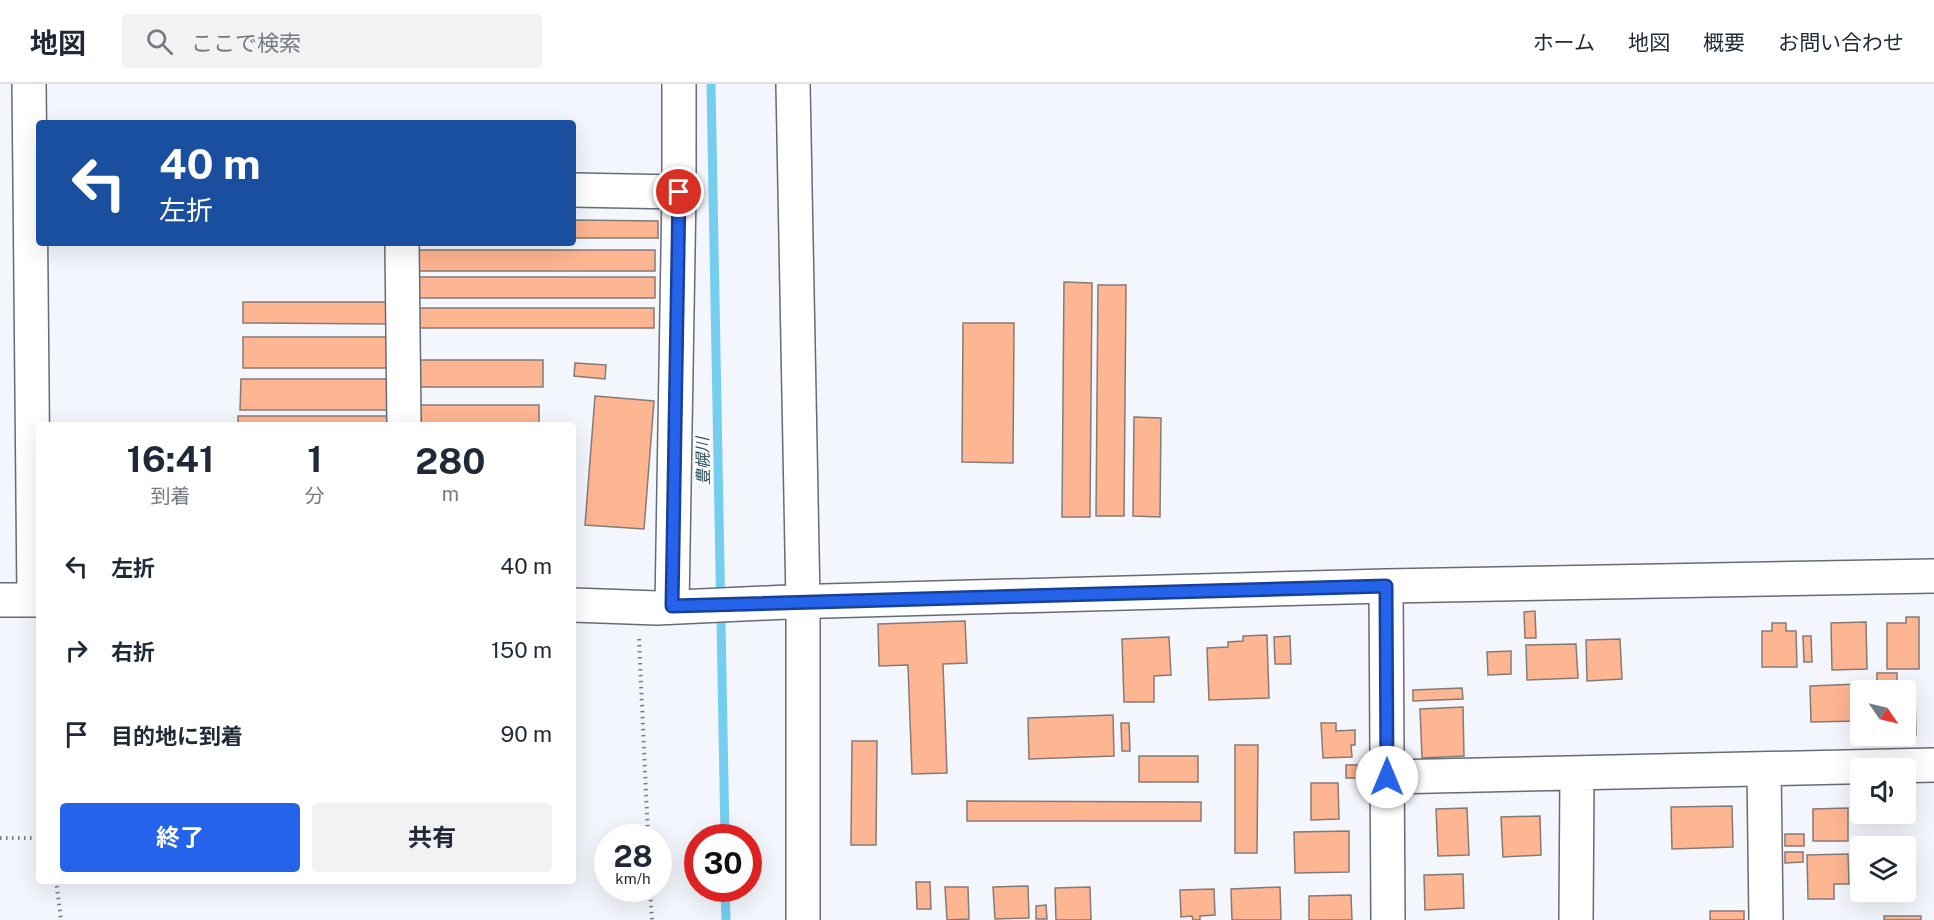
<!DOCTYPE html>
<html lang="ja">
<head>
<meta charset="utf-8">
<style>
	body { margin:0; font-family:"Public Sans","Noto Sans JP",sans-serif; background:#f2f2f3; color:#1f2937; height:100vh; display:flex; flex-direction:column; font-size:22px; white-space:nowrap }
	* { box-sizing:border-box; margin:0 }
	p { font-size:20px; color:#747a83 }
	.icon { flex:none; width:33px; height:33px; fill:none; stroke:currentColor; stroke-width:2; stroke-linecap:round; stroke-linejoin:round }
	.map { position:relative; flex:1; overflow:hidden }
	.sheet { position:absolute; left:36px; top:338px; width:540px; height:462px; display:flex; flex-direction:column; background:#fff; border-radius:6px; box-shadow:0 6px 24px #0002 }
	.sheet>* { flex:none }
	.top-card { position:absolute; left:36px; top:36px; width:540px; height:126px; border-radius:6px; box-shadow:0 6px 24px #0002; background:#1a4fa0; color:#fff; overflow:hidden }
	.needle { width:39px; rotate:124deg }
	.fabs { position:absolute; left:1850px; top:596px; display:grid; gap:12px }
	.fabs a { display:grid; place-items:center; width:66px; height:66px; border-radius:6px; background:#fff; box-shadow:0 6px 24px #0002; font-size:30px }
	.speed { position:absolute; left:594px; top:740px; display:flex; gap:12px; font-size:30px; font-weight:700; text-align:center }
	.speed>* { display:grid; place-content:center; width:78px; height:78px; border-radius:50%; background:#fff; box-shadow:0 6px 24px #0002; line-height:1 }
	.speed small { font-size:15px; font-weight:400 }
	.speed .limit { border:9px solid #d22; background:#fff; color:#111 }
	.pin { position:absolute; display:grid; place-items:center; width:51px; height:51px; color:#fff; margin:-26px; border:3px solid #fff; border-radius:50%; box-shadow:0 2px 6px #0007 }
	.me { position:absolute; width:66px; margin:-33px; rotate:0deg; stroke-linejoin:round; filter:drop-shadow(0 0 4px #0008) }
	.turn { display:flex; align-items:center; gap:21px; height:126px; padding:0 24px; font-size:27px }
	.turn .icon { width:78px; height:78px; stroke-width:2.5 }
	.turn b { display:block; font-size:42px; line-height:51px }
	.eta { display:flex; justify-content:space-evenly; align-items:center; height:102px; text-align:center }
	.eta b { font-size:36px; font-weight:700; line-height:42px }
	.primary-button { display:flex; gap:12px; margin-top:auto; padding:12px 24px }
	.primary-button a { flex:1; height:69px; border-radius:6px; background:#2563eb; color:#fff; font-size:24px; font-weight:700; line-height:69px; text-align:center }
	.primary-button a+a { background:#f2f2f3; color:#1f2937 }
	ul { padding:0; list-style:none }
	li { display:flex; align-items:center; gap:18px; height:84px; padding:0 24px }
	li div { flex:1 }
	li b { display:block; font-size:22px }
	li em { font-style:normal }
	header { display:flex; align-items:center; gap:36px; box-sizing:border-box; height:84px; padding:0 30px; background:#fff; border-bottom:2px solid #e0e1e3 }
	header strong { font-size:28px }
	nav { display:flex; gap:33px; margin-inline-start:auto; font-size:21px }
	.search { width:420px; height:54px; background:#f2f2f3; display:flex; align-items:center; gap:15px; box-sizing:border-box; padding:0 21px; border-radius:6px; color:#747a83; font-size:22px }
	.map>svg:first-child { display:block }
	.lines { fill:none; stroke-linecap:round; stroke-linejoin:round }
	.stream { stroke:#75cef0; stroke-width:9 }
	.building { fill:#feb592; stroke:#867a75; stroke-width:1.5 }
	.street-casing { stroke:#666b75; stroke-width:36 }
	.path { stroke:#7a7c81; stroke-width:4; stroke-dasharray:1.5 4.5; stroke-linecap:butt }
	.street { stroke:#fff; stroke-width:33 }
	.route-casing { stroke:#184099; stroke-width:15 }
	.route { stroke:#2563eb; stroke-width:10 }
	.labels { text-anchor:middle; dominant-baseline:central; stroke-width:5; stroke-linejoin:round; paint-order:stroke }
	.water-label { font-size:16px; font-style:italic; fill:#224958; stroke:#fff }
</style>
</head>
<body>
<header>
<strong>地図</strong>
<div class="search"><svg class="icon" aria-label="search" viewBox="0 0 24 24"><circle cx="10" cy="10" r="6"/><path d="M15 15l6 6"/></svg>ここで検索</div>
<nav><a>ホーム</a><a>地図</a><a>概要</a><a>お問い合わせ</a></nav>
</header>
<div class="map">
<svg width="1934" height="836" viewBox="0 0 1934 836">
	<rect width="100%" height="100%" fill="#f3f6fd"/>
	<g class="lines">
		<path class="stream" d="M711,0l14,753
			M725,804l1,32"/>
	</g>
	<path class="building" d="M573,136l85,1v17h-85z
		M415,166h240v21h-240z
		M416,193h239v21h-239z
		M1064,198l28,1 -2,234h-28z
		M1098,201h28l-2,231h-28z
		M243,218h147v22l-147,-1z
		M416,224h238v20h-238z
		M963,239h51l-1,140 -51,-1z
		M243,253h149v31h-149z
		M416,276h127v27h-128z
		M575,279l31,2 -1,14 -31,-3z
		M241,295h146v31h-147z
		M595,312l59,5 -10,128 -59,-4z
		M415,321h124v19h-124z
		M238,332h155v8h-155z
		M1134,333l27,1 -1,99 -27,-1z
		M1535,527l1,27h-11l-1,-26z
		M1906,533h13v52h-32v-46h19z
		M965,537l2,42 -24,1 4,109 -35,1 -4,-109 -29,1 -1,-42z
		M1866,538l1,47 -35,1 -1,-47z
		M1772,539h14v8h10l1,36h-35v-36h10z
		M1267,551l2,63 -60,2 -2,-52 21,-1v-5l15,-1v-5z
		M1290,552l1,28h-16l-1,-27z
		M1803,552h8l1,26h-8z
		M1169,553l2,38 -17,1v26h-30l-2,-63z
		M1620,555l2,40 -35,2 -1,-41z
		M1576,560l2,34 -51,2 -1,-35z
		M1511,567v23l-23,1 -1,-23z
		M1877,589h20v11l-20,1z
		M1858,600l1,37 -48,1 -1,-36z
		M1462,604l1,11 -50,2v-11z
		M1905,613h10l1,38 -24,1 13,-1z
		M1463,623l1,49 -42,2 -2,-49z
		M1113,631l1,41 -85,3 -1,-41z
		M1121,639h8l1,28h-8z
		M1321,639h15v8l19,-1v15h-4l1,12 -29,1z
		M852,657h25l-1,104h-25z
		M1235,661h23l-1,108h-22z
		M1139,672h59v26h-59z
		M1346,681h18l1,13h-19z
		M1311,699h27l1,36 -28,1z
		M967,717l234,1v19h-234z
		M1732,722l1,41 -61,2 -1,-42z
		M1467,724l2,47 -31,1 -2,-47z
		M1848,724v33h-35v-32z
		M1880,729h23v4h-22z
		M1540,732l1,39 -38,2 -2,-40z
		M1349,747v41l-54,1 -1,-41z
		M1785,750h19v12h-19z
		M1871,757h33v5h-33z
		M1785,768h18v10l-18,1z
		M1848,770l1,30h-15v15h-26l-1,-44z
		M1463,790l1,34 -39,2 -1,-35z
		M916,798h14l1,27h-14z
		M1028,802l1,32 -34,1 -2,-32z
		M945,803h23l1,32 -22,1z
		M1090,803l1,33h-35l-1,-32z
		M1280,803l1,33h-49l-1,-31z
		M1214,805l1,26 -15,1v4h-7l-1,-4 -11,1 -1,-27z
		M1351,811l1,25h-43v-24z
		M1046,821l1,14h-11v-13z
		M1710,827h34v9h-34z
		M1884,832h37v4h-37z"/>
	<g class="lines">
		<defs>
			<path id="street" d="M29,0l1,95
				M793,0l10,518v318
				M573,106l106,2
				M402,159l2,181
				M1386,502l2,334
				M0,516h39
				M34,516l-4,-421h9
				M573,521l84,3 130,-6 599,-16 548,-10
				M672,522l7,-414v-108
				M1764,685l2,151
				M1387,693l547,-12
				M1576,836l1,-147"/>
		</defs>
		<use href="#street" class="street-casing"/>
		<path class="path" d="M639,555l9,198
			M0,754h39
			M56,796l5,40
			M650,804l2,32"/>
		<use href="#street" class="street"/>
	</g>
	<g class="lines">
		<defs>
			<path id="route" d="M679,108l-7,414 714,-20 1,191"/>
		</defs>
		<use href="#route" class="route-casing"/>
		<use href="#route" class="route"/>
	</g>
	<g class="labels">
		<g class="water-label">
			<text transform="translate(703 377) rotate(-91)">豊幌川</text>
		</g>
	</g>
</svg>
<div class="fabs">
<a><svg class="needle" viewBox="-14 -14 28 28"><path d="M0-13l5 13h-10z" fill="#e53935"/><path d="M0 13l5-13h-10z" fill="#747a83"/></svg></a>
<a><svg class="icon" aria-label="sound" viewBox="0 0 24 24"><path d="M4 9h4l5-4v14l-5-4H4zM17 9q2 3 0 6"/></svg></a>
<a><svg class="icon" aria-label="layers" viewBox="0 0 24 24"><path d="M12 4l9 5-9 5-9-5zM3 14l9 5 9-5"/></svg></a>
</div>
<div class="speed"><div>28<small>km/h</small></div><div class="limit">30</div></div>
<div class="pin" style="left:679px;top:108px;background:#d93025"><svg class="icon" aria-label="arrive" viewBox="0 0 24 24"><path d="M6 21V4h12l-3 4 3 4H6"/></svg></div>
<svg class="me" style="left:1387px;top:693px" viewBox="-20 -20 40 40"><circle r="19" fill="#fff"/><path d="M0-13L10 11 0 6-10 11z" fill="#2563eb"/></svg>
<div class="top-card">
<div class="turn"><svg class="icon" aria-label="left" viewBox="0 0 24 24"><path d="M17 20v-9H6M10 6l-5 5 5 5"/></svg><div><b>40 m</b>左折</div></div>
</div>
<section class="sheet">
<div class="eta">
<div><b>16:41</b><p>到着</p></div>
<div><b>1</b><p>分</p></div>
<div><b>280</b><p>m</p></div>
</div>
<ul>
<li><svg class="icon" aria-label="left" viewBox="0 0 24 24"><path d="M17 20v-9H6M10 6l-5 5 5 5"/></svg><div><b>左折</b></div><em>40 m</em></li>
<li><svg class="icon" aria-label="right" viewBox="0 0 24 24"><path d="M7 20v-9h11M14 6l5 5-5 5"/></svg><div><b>右折</b></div><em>150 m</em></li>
<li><svg class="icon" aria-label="arrive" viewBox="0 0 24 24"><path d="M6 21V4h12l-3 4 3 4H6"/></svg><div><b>目的地に到着</b></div><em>90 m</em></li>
</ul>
<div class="primary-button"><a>終了</a><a>共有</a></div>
</section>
</div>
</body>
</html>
